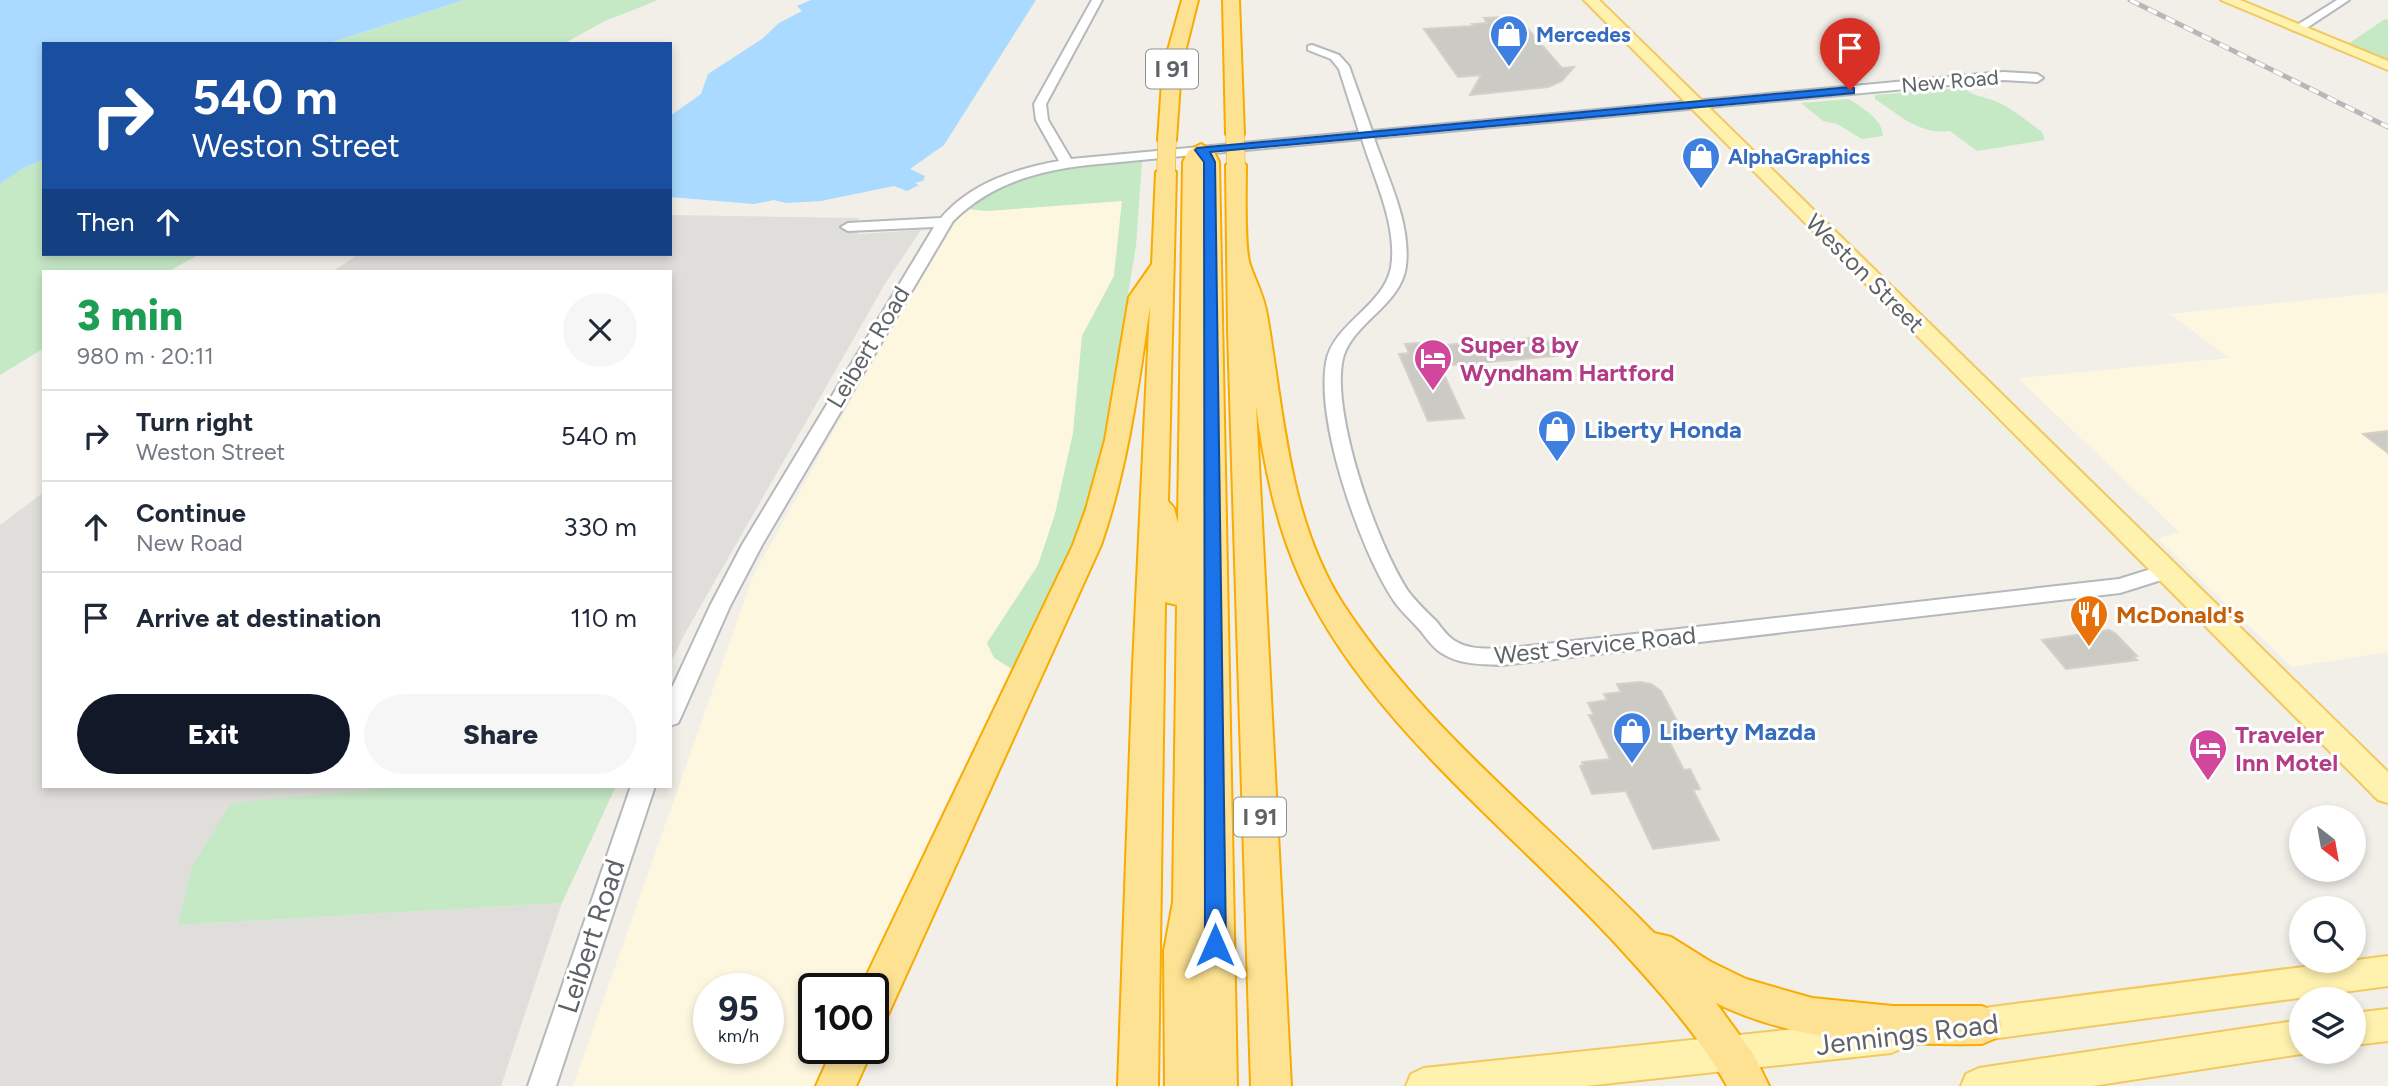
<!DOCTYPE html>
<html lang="en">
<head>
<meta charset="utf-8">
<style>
	body { margin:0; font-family:Figtree,sans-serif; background:#f6f6f7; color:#1f2937; height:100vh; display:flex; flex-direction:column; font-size:26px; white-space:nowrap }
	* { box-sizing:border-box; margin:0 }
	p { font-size:23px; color:#747a83 }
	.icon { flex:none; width:38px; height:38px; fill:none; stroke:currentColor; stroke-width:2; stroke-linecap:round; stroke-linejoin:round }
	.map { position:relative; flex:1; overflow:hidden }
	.sheet { position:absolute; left:42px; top:270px; width:630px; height:518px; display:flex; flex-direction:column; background:#fff; border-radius:0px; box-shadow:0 4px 10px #0003 }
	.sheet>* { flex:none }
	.guide { position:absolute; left:42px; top:42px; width:630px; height:214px; border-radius:0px; box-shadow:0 4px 10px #0003; background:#1a4fa0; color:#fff; overflow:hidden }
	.needle { width:46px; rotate:149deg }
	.buttons { position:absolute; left:2289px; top:805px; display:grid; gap:14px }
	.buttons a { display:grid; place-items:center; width:77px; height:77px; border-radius:50%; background:#fff; box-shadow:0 4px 10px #0003; font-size:35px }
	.speed { position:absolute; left:693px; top:973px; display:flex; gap:14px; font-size:35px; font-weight:700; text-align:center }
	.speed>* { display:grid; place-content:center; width:91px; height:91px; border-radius:50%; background:#fff; box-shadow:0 4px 10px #0003; line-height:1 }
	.speed small { font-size:18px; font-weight:400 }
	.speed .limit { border:4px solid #111; border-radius:10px; background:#fff; color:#111 }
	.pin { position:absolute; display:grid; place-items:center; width:60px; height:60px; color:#fff; margin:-72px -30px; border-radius:50% 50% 50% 0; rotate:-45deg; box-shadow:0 0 7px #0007 }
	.pin .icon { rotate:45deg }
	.me { position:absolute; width:77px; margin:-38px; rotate:0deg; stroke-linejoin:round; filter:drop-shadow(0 0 5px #0008) }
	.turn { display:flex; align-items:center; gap:24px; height:147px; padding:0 35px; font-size:32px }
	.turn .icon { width:91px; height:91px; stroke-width:2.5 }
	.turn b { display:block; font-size:49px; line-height:60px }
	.then { display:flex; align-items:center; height:66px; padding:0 35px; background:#0003; gap:14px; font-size:26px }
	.round { display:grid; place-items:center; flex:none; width:74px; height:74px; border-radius:37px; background:#f6f6f7 }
	.overview { display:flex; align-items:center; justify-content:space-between; height:119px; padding:0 35px }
	h1 { font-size:42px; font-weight:800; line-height:52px; color:#1e9e55 }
	.cta { display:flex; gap:14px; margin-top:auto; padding:14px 35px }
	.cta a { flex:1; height:80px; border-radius:42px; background:#111827; color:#fff; font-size:28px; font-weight:800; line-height:80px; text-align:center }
	.cta a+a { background:#f6f6f7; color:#1f2937 }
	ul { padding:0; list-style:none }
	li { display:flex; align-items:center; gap:21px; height:91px; padding:0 35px; border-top:2px solid #e0e1e3 }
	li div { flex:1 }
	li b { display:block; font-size:26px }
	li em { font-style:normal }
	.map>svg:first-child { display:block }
	.commercial { fill:#fef7e0; fill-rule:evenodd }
	.industrial { fill:#e0deda }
	.green { fill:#c5e8c5 }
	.water { fill:#aadaff }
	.building { fill:#cccac5; stroke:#d6d1c6; stroke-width:2 }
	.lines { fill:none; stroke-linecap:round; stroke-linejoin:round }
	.minor-casing { stroke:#b5b8bc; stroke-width:4 }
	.major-casing { stroke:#f2c960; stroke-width:4 }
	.highway-casing { stroke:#f9ab00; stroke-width:4 }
	.minor { fill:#fff; fill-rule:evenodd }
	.major { fill:#fff2af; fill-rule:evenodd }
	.highway { fill:#fde293; fill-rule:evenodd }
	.rail-casing { stroke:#b6b7b8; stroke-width:5 }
	.rail { stroke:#fff; stroke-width:3.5; stroke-dasharray:10; stroke-linecap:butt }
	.highway-bridge-casing { stroke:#f9ab00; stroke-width:19; stroke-linecap:butt }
	.highway-bridge { stroke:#fde293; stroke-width:18 }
	.route { fill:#1a73e8; stroke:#114b97; stroke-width:2 }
	.labels { text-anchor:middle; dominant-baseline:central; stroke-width:6; stroke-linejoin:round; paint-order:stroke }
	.far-shop-label { font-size:21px; font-weight:bold; fill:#366cbe; stroke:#fff; text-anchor:start }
	.far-street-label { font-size:21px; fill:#5f6368; stroke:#fff }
	.shield { fill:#fff; stroke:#8f9295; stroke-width:2 }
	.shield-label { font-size:23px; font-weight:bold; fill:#5f6368 }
	.street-label { font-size:24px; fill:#5f6368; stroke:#fff }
	.hotel-label { font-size:24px; font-weight:bold; fill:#b23c85; stroke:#fff; text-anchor:start }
	.shop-label { font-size:24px; font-weight:bold; fill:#366cbe; stroke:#fff; text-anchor:start }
	.food-label { font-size:24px; font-weight:bold; fill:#c56008; stroke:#fff; text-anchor:start }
	.near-street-label { font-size:28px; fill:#5f6368; stroke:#fff }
</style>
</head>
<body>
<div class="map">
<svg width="2388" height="1086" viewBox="0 0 2388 1086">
	<rect width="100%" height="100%" fill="#f1efe8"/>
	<path class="commercial" d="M1122,201l-8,75 -32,60 -9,97 -18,81 -17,51 -51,78 28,28 -66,124 -88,194h-47v59h18l-19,38h-240l180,-510 120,-216 82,-137 13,-14 18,2zM709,989h59v59h-59z
		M2388,292v360l-96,15 -134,-128 21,-7 -161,-154 211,-20 -59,-44z"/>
	<path class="industrial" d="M670,215l189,3 -1,16 63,-4 -35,52 -202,353 -14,29v-393h-337l26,-17h311z
		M44,492v294h380l-245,139 383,-22 -61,183h-501v-561z"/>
	<path class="green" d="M464,0h194l-53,21 -42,23h-237z
		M2385,19l3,1v41l-40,-17z
		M1964,88c9,9 20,8 31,13 17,7 32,20 47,31l3,8 -68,11 -27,-20c-31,4 -52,-17 -75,-32v-4z
		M1849,99c13,9 34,20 34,37l-21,3 -25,-15 -14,-3 -22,-18z
		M44,159v95h156l-31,17h-125v77l-44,27v-191l20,-14z
		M1142,161l-6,85 -33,198 -14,56 -16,43 -58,128 -21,-13 -7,-15 51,-78 17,-51 18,-81 9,-97 32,-60 8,-75 -136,10 -18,-2c47,-41 116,-42 174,-48z
		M411,786h205l-54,117 -384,22 14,-58 39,-64z"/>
	<path class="water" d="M0,0h464l-138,44h-282v115l-24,11 -20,14z
		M811,0h225l-92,145 -34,24 15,7 -2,5 -8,2 4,2 -12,6 -13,-5 -73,15 -35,2 -12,-3 -20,4 -84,-7v-81l31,-22 7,-20 54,-35 17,-16 23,-12 -5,-5z"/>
	<path class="building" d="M1505,17l4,4h12l41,47 12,-1 -12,14 -14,6 -78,8 11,-20 -23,2 -34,-48 50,-3 -2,-2 15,-1 -3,-5z
		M1545,337l12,19 -117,10 24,52 -36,3 -29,-67 10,-1 -4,-9 14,-1 1,4z
		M2388,431v22l-25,-19 16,-2z
		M2109,630l6,3 22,23 -4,1 4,3 -71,9 -24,-29z
		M1640,682l11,2 10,7 24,45 -18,1 17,33 6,-1 10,20 -7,1 26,50 -66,9 -27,-58 -34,3 -12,-28 3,-1 -1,-3 28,-3 -21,-44h5l-6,-12 19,-3 -3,-6 17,-2 -4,-8z"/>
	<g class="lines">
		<defs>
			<path id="minor" d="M1092,0h10l-56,104 2,16 23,39 288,-27 -20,-63 -8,-10 -23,-9v-4l4,-1 27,10 10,11 23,65 631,-59 34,2 6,4 -6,4 -34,-2 -629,58c14,41 37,85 32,128 -5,41 -58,58 -64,97 -9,56 35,181 66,228 8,11 19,21 29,31 5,7 11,15 18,19 14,9 31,7 47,8l617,-70 48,-15 7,2 3,5 -3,5 -54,17 -618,72c-22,-1 -43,0 -62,-13 -8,-5 -15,-16 -21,-23 -8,-9 -18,-18 -25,-28 -34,-51 -78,-177 -68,-238 6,-39 57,-56 65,-95 7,-42 -17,-89 -29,-129l-274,26c-52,6 -97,19 -135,56l-191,324 -32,61 -49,111 -3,6 -8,3v-34l40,-86 32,-61 192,-318 -86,4 -7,-4 7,-4 93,-5c30,-35 74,-49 118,-57l-23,-41 -2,-16z
				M2337,0h12l-47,31h-8v-4z
				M631,786h24l-99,300h-28z"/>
			<path id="major" d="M1584,0h15l789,772v31l-10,-3z
				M2221,0h19l148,61v9z
				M2388,956v30l-419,56 -12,-4 -5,-12 5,-12 12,-4z
				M2388,1009v32l-34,4v-32z
				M1891,1019l12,5 5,12 -5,12 -12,5 -306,33h-179l5,-12 13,-6z
				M2301,1020v32h5l-5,2 -209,32h-131l5,-12 13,-6z"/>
			<path id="highway" d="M1182,0h16l-17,68 -5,72 -9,6 -9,-6 5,-72z
				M1223,0h16l5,134 -9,6 -9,-6z
				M1201,144l13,8 5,10 18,924h-72l-1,-135 9,-49 4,-297 -12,-3 -7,484h-40l15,-421 17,-359c-12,82 -22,161 -49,239l-214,472 -14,5v-33h-13l213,-444 13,-36 19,-69 24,-143 23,-33 4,-92 10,-6 10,6 -8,329 6,7 4,15 5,-361 5,-11z
				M1236,159l10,6c0,22 -2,83 4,100 6,17 14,31 17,50 17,97 21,203 76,289 83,127 207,221 311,329l17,4 40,25 35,17 66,19 81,8h89l14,6 6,13 -6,13 -14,6c-90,1 -183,0 -266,-41l38,52 15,31h-42c-29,-53 -71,-98 -111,-142 -104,-113 -249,-222 -315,-364 -25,-55 -37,-114 -45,-174l35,680h-40l-23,-755 -2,-166z
				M833,1048h40l-17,38h-40z"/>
		</defs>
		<use href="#minor" class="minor-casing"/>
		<use href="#major" class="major-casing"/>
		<use href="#highway" class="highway-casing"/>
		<use href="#minor" class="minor"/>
		<use href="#major" class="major"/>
		<use href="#highway" class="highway"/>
		<defs>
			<path id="rail" d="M2130,0l258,127"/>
		</defs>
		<use href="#rail" class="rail-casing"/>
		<use href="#rail" class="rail"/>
		<defs>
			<path id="highway-bridge" d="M1235,134l1,31
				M1166,172l1,-32"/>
		</defs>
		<use href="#highway-bridge" class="highway-bridge-casing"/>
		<use href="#highway-bridge" class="highway-bridge"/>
	</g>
	<path class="route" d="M1850,87l4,1v5l-644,59 5,10 11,783 -3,7 -8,3 -7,-3 -3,-7 -1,-783 -9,-12 2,-2z"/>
	<defs>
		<symbol id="shop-pin" viewBox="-11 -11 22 30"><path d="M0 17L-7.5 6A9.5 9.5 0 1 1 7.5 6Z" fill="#3f7fe0" stroke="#fff"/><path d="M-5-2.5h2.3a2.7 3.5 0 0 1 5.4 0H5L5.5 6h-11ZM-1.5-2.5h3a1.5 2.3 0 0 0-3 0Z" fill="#fff"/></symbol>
		<symbol id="hotel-pin" viewBox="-11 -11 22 30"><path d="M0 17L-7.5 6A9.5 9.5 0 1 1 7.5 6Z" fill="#d1479c" stroke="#fff"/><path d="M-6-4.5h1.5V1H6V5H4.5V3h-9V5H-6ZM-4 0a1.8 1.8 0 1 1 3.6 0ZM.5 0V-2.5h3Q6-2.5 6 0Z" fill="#fff"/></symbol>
		<symbol id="restaurant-pin" viewBox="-11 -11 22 30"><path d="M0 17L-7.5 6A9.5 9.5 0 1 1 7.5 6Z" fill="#e8710a" stroke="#fff"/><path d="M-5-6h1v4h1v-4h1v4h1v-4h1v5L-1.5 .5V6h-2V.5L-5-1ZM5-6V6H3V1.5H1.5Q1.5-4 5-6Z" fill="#fff"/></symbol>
	</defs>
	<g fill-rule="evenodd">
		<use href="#shop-pin" x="1487" y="12" width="44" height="60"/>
		<use href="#shop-pin" x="1679" y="134" width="44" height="60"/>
		<use href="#hotel-pin" x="1411" y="336" width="44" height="60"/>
		<use href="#shop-pin" x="1535" y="407" width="44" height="60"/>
		<use href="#restaurant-pin" x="2067" y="592" width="44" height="60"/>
		<use href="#shop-pin" x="1610" y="709" width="44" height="60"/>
		<use href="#hotel-pin" x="2186" y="726" width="44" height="60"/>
	</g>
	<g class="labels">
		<g class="far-shop-label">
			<text x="1536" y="34">Mercedes</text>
			<text x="1728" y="156">AlphaGraphics</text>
		</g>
		<g class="far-street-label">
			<text transform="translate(1950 81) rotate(-5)">New Road</text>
		</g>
		<g class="shield">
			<rect x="1146" y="49.5" width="52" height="39" rx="5"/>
			<rect x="1234" y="797.5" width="52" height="39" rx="5"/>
		</g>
		<g class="shield-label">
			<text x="1172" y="69">I 91</text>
			<text x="1260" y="817">I 91</text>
		</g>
		<g class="street-label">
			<text transform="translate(1865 273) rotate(45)">Weston Street</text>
			<text transform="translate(868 347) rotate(-59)">Leibert Road</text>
			<text transform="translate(1595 645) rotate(-6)">West Service Road</text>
		</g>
		<g class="hotel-label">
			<text x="1460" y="344">Super 8 by<tspan x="1460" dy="28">Wyndham Hartford</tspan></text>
			<text x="2235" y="734">Traveler<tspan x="2235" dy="28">Inn Motel</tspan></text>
		</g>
		<g class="shop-label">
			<text x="1584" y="429">Liberty Honda</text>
			<text x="1659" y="731">Liberty Mazda</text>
		</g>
		<g class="food-label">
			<text x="2116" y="614">McDonald's</text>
		</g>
		<g class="near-street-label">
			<text transform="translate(591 936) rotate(-72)">Leibert Road</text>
			<text transform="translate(1907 1034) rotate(-7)">Jennings Road</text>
		</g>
	</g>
</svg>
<div class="buttons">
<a><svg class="needle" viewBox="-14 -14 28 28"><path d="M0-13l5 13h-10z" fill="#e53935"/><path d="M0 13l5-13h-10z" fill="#747a83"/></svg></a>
<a><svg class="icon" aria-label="search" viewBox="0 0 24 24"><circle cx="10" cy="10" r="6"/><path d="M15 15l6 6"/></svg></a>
<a><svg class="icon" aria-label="layers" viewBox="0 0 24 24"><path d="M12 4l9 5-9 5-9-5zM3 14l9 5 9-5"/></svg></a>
</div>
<div class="speed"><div>95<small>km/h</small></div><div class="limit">100</div></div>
<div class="pin" style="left:1850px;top:90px;background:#d93025"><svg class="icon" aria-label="arrive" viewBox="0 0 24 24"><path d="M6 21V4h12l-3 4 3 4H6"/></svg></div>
<svg class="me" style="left:1215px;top:945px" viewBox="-20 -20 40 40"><path d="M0-17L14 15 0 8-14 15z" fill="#1a73e8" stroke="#fff" stroke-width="4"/></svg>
<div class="guide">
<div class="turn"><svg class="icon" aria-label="right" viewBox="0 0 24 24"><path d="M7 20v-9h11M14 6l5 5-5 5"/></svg><div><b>540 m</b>Weston Street</div></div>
<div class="then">Then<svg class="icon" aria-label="ahead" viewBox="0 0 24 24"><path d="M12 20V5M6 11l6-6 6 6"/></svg></div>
</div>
<section class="sheet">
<div class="overview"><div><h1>3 min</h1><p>980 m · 20:11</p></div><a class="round"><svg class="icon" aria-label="close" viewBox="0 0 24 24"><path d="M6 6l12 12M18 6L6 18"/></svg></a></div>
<ul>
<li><svg class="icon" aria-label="right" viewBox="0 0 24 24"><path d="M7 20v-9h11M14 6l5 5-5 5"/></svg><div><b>Turn right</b><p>Weston Street</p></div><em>540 m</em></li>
<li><svg class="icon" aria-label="ahead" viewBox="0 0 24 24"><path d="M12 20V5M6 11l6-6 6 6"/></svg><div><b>Continue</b><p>New Road</p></div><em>330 m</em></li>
<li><svg class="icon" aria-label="arrive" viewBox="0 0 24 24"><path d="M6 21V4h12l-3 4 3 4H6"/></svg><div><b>Arrive at destination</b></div><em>110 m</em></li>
</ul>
<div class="cta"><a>Exit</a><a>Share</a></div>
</section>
</div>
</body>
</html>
